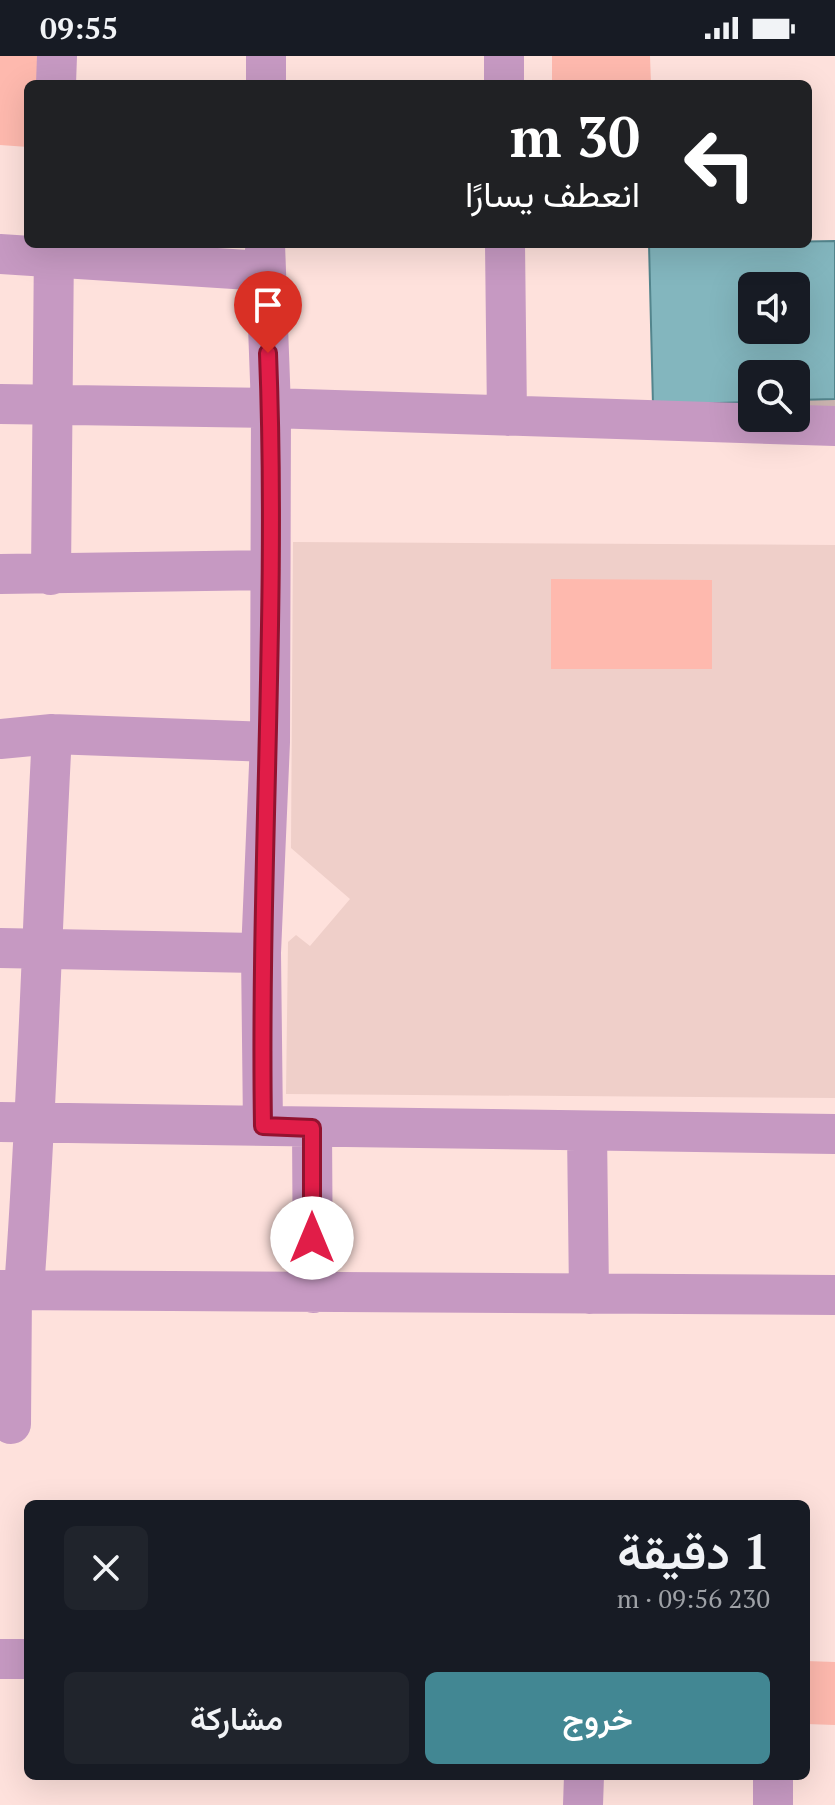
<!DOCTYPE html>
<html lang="ar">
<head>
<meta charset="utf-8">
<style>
	body { margin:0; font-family:"PT Serif",Vazirmatn,serif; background:#20242c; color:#f1f3f6; direction:rtl; height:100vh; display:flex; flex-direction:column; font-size:30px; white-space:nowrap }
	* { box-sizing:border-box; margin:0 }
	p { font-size:26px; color:#9ea1a6 }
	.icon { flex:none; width:44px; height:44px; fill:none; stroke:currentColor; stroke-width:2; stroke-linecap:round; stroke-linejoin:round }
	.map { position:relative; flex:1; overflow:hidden; direction:ltr }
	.side { position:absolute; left:24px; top:1444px; width:786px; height:280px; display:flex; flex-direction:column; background:#171b24; border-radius:12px; box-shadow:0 8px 32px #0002; direction:rtl }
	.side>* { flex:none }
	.guide { position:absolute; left:24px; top:24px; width:788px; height:168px; border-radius:12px; box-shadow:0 8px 32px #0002; direction:rtl; background:#202124; color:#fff; overflow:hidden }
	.buttons { position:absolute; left:738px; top:216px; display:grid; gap:16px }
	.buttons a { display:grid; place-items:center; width:72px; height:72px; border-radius:12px; background:#171b24; box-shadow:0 8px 32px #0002; font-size:40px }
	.pin { position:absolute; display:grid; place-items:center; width:68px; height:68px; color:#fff; margin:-82px -34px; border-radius:50% 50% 50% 0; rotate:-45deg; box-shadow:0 0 8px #0007 }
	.pin .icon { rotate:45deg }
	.me { position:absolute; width:88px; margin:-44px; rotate:0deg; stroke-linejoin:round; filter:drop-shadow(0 0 6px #0008) }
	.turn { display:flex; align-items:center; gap:28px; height:168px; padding:0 40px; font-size:36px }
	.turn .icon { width:104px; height:104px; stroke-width:2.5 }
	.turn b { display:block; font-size:56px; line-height:68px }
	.round { display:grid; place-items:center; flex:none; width:84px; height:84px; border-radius:12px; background:#20242c }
	.overview { display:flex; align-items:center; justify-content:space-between; height:136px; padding:0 40px }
	h1 { font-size:48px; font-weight:600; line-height:60px }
	.primary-button { display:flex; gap:16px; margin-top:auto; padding:16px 40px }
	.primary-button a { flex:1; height:92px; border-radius:12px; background:#428793; color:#fff; font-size:32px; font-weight:600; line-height:92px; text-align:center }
	.primary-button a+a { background:#20242c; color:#f1f3f6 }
	.status { display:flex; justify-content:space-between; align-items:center; height:56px; padding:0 40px; background:#171b24; direction:ltr }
	.status svg { height:22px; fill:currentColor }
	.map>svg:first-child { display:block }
	.built { fill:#efcfc9 }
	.green { fill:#feb9ae }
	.shadow { fill:#0003; fill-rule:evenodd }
	.building { fill:#83b6be; stroke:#53858d; stroke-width:2; fill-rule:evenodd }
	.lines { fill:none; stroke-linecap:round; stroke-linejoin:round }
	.minor { stroke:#c699c2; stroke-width:40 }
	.route-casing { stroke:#92132f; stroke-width:20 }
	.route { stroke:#e11d48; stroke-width:14 }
</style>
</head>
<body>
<div class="status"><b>09:55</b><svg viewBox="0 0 49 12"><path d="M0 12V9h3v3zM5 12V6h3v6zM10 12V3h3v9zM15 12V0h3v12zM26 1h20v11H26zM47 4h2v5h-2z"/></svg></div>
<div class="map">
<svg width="835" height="1749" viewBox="0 0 835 1749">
	<rect width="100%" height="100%" fill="#fee1dc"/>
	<path class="built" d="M293,486l542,3v553l-549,-4 2,-152 8,-7 14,11 40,-47 -59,-51z"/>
	<path class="green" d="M0,0h38l1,28h-11v63l-28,-2z
		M552,0h98l1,28h-99z
		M551,523l161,1v89h-161z
		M806,1605l29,1v63l-29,-1z"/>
	<path class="shadow" d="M835,187v181l-166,5 -18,-184zM752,230h44v44h-44zM752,318h44v44h-44z"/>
	<path class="building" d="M835,185v158l-39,1v-26h-44v28l-99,3 -4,-161zM752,230h44v44h-44z"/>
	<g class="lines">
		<path class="minor" d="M504,0v28
			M56,28l1,-28
			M266,28v-28
			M265,188l6,164 564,18
			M505,188l2,172
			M0,198l265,17
			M0,348l271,4 -1,334 -9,211 2,173
			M0,518l270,-4
			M51,519l3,-331
			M0,683l52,-5 218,8
			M0,892l261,5
			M0,1066l835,12
			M312,1072l1,165
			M587,1075l2,163
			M24,1233c14,-185 18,-370 28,-555
			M0,1234l835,5
			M11,1368l1,-134
			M0,1603h28
			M583,1749l1,-29
			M773,1749v-29"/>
	</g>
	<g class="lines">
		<defs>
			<path id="route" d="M268,297c10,258 -9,516 -5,773l49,2v110"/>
		</defs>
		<use href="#route" class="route-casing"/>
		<use href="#route" class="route"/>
	</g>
</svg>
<div class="buttons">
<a><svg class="icon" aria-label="sound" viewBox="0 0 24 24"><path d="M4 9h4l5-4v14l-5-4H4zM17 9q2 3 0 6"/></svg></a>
<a><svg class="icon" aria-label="search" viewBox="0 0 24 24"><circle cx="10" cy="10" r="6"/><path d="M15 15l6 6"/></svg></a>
</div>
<div class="pin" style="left:268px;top:297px;background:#d93025"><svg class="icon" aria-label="arrive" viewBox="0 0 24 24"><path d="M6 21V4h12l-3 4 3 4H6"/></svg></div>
<svg class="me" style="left:312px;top:1182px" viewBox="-20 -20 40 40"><circle r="19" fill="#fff"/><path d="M0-13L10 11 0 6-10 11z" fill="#e11d48"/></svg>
<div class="guide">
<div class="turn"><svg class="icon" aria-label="left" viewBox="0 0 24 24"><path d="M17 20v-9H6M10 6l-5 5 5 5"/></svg><div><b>30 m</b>انعطف يسارًا</div></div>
</div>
<section class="side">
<div class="overview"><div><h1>1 دقيقة</h1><p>230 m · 09:56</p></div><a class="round"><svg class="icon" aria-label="close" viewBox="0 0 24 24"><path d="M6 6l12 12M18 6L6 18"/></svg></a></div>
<div class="primary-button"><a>خروج</a><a>مشاركة</a></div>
</section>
</div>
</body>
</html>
